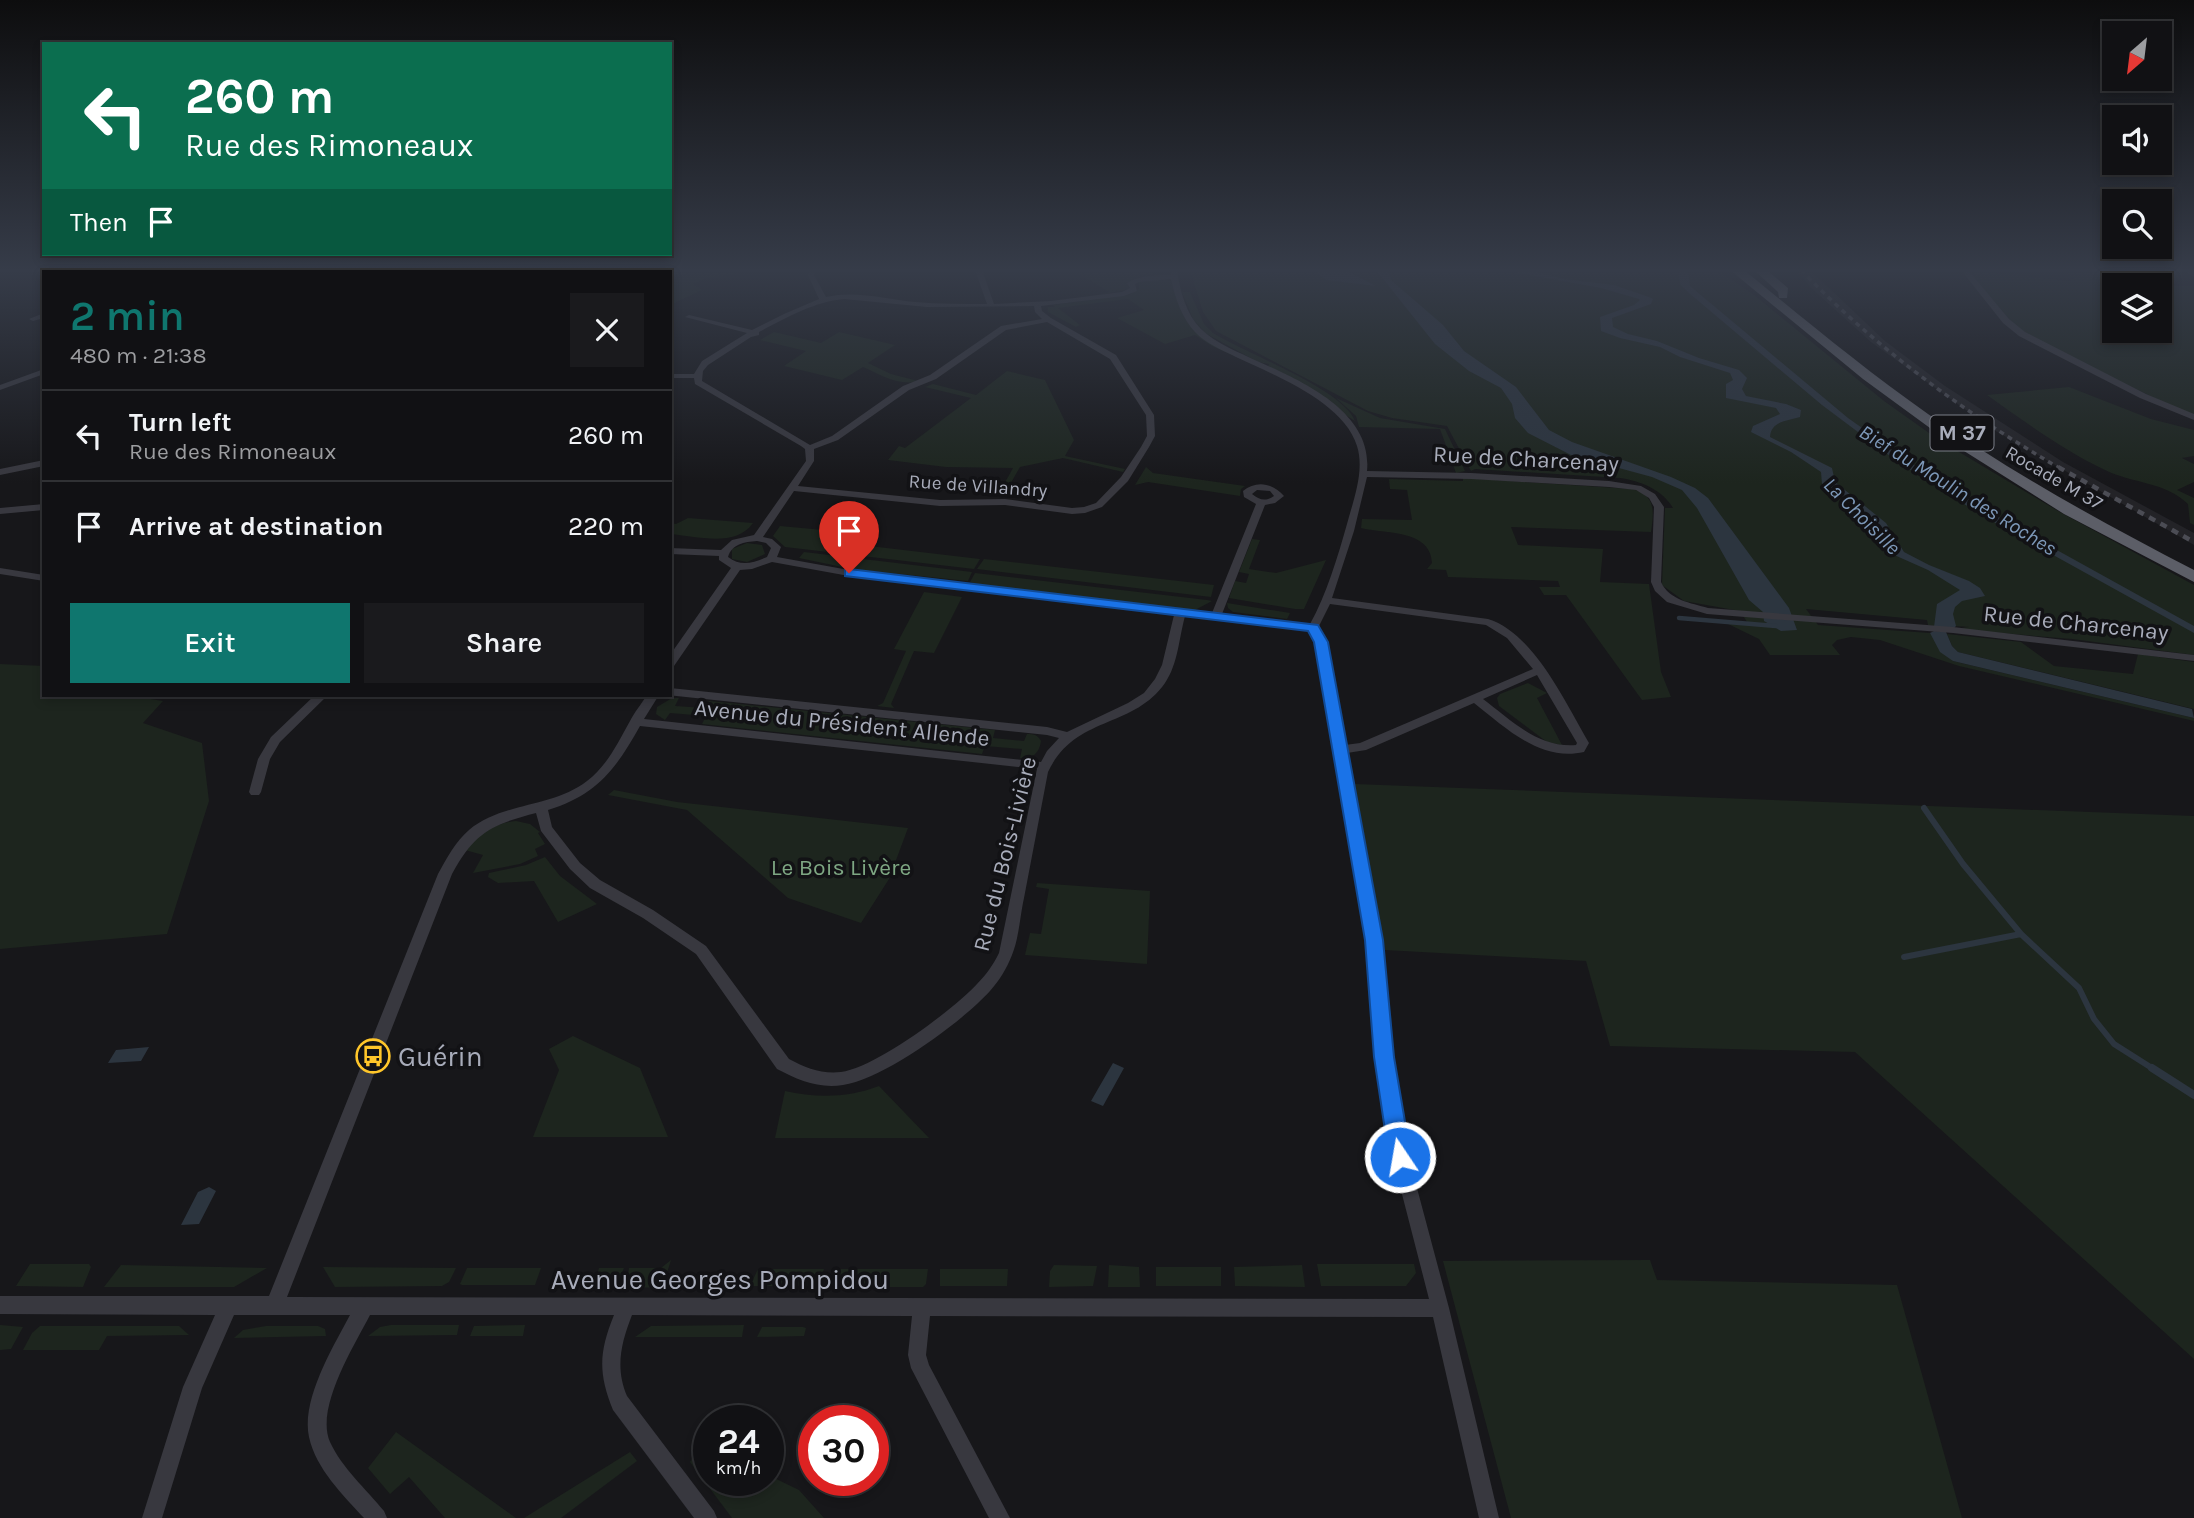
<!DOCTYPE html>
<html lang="en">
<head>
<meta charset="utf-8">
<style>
	body { margin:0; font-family:Karla,sans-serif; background:#1a1a1d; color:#f1f3f6; height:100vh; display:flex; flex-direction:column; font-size:26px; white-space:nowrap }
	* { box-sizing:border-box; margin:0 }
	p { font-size:23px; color:#9c9da0 }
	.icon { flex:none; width:38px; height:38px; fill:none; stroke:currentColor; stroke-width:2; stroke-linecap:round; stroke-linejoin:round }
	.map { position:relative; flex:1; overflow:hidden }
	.drawer { position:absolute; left:42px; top:270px; width:630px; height:427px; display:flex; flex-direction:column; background:#111114; border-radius:0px; box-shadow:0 4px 10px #0003,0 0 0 2px #303134 }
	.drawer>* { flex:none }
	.guide { position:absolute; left:42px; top:42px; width:630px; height:214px; border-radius:0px; box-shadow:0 4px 10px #0003,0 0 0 2px #303134; background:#0b6e4f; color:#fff; overflow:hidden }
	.needle { width:46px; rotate:208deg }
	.fabs { position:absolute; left:2102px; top:21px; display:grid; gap:14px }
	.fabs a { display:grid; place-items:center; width:70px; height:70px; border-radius:0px; background:#111114; box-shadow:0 4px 10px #0003,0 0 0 2px #303134; font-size:35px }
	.speed { position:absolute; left:693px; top:1405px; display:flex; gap:14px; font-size:35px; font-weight:700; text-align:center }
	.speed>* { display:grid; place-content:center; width:91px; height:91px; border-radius:50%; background:#111114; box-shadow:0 4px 10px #0003,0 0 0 2px #303134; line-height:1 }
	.speed small { font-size:18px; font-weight:400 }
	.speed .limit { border:10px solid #d22; background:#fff; color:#111 }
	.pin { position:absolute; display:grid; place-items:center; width:60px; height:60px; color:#fff; margin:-72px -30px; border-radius:50% 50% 50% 0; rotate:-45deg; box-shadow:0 0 7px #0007 }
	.pin .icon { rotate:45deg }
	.me { position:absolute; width:77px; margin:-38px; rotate:348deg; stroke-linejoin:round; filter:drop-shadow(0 0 5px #0008) }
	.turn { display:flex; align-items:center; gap:24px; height:147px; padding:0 28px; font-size:32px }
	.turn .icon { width:91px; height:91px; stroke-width:2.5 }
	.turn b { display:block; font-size:49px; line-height:60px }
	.then { display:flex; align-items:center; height:66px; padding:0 28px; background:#0003; gap:14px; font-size:26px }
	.round { display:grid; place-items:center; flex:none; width:74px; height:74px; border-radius:0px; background:#1a1a1d }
	.headline { display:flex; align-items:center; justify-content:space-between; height:119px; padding:0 28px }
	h1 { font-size:42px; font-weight:600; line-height:52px; color:#0f766e }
	.button { display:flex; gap:14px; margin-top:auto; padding:14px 28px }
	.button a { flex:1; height:80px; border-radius:0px; background:#0f766e; color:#fff; font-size:28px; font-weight:600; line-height:80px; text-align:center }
	.button a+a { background:#1a1a1d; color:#f1f3f6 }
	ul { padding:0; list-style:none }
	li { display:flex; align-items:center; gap:21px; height:91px; padding:0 28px; border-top:2px solid #303134 }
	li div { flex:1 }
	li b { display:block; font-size:26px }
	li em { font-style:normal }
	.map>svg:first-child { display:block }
	.built { fill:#232327 }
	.green { fill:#1d251e; fill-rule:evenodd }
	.water { fill:#2c353f }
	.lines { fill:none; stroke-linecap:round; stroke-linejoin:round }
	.stream-far2 { stroke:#2c353f; stroke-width:4.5 }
	.stream-far1 { stroke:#2c353f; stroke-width:6 }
	.stream { stroke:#2c353f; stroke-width:8 }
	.minor { fill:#38383f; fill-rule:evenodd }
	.trunk { fill:#5c5e67; fill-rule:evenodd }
	.rail-far1 { stroke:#4b4c54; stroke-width:3.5; stroke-dasharray:5 4.5; stroke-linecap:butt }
	.rail { stroke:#4b4c54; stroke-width:4.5; stroke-dasharray:7 6; stroke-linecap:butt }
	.route { fill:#1a73e8; stroke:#114b97; stroke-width:2 }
	.labels { text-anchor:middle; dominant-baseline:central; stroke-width:7; stroke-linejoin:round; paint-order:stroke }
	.far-street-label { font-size:19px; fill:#a8acba; stroke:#121215 }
	.shield { fill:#121215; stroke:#7b7e88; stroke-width:2 }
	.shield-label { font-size:21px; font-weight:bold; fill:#a8acba }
	.far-water-label { font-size:21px; font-style:italic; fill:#7d98b8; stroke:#121215 }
	.street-label { font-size:23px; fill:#a8acba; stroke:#121215 }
	.park-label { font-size:23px; fill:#7ea783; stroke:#121215 }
	.near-poi-label { font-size:28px; fill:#a8acba; stroke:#121215; text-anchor:start }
	.near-street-label { font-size:28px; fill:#a8acba; stroke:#121215 }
</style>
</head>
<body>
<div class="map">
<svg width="2194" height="1518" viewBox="0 0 2194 1518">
	<rect width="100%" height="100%" fill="#17171a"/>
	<path class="built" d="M1796,270h14l75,71 60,45 118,76 131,71v12l-200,-115 -123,-88 -61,-55z"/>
	<path class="green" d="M760,270l-54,8 -13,6 9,6 -32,15v-34h-76z
		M1073,270h84l-4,4 4,1 -16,1 -12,6v7l-35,7 15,-4z
		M1190,270h528l36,25 130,106 55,39 119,71 136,74v70l-122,-16 -119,-10 16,-2c-15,-2 -27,1 -41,-2l-1,-5 -121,-11 12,16 112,8 23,28 241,57v3l-235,-55 -79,-26 -29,-3 -14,3 -5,5 8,10h-70l-11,-16 -33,-16 23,2 -9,-14 -56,-10 -22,-16 3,-77h8c-11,-19 -33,-27 -53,-30l-145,-9 -4,2 -24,-45 -55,-8 -24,-7 -152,-80 -13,-19z
		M1967,270l102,11 4,-3 -13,-8h85l24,16h25v131l-172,-83zM2114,285h46v46h-46z
		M1164,279l7,2c19,61 39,59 90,87l-49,-22 -17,-11 -30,9 -48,-26 27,-8 -16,-11 -70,9 22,17 -4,2 -28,-15v-5h7l-2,-2 75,-10 11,-6v-7z
		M1182,292h8l14,32 9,9c32,20 130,56 142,88l-87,-55 1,-2 -11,-2 -53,-29 -12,-14z
		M774,332l47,11 18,-11 56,13 -27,18 23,11 27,7c-18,6 -39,-7 -55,-14l-21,13 -58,-14 22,-15 -46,-11z
		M1007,371l38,9 29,60 -9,16 60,13 -2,3 -60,-14 -43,9 -16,28h-6l15,-27 -67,-1 -58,-7 11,-14 6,2 66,-50 -46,-11 8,-3 43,11z
		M2069,387l82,32 43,11v26l-12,2 12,6v18l-17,8 17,8v27l-4,-2 -2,-19c-24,-23 -55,-20 -83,-34 -42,-20 -80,-48 -118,-75z
		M1336,398l44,20 65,11 20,42 -9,2 -16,-44 -81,-2 -3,-11z
		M1146,467l7,6 92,13 -4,3 -1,7 -92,-14 -13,3z
		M1463,478l169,11c24,6 22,22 19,43l-140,-5 7,18 85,4 -3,33 49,2 12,88 10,25 -29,3 -76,-105h-22l-5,-8h21l-2,-6 -110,-4 -2,-7 -19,-1 5,-6c-1,-34 -48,-29 -71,-35l1,-9 50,1 -5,-30 -17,-1 -1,-10 74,2z
		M688,518l65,5c-17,25 -57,13 -83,11v-11l6,1z
		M780,526l54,5 -7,10 153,18 -6,10 -189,-22 -12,-11z
		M1252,539l8,1 -11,29 27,4 50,-13 -22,49h-9l-66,-11 6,-17 11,2 3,-9 -10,-2z
		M747,543l15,2 3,9 -18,8 -15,-3v-10z
		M804,552l168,20 -4,9 -116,-12 -53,-11z
		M984,559l230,26 -3,12 -234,-28z
		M975,573l232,27 5,1 -17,9 -215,-25 -10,-3z
		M924,592l38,5 -28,56 -20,-2 -23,53 3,4 -17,-2 6,-3 23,-52 -12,-2z
		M1227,603l63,10 -3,6 -54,-7 -5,-4z
		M1947,634l74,8 33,24 79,8 5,-20 56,8v47l-236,-57 -6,-6z
		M0,664l44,2v29h83l36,6 -20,22 59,20 7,58 -42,133 -167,15z
		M1528,683l19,10 -10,5 25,47 -15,-3 -48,-36 -2,-8 3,-4z
		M672,698h7l-4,8 29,2 5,-7 286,29 -2,8 31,3 3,-7c7,0 11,1 14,7 -2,13 -8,17 -21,17l2,-9 -37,-3 -3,8 -280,-30 4,-8 -36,-3 -5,7 -9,-6 1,-7z
		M1355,784l839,32v543l-339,-307 -245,-6 -24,-85 -201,-11z
		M614,790l63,12 231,26 -19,51 -28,44 -73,-25 -101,-88 -79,-15z
		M516,821l14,3 10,8 -2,1 7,11 -10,5 3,7 -18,8 -47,9 10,-18 -18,-5c14,-16 30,-27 51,-29z
		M545,857l15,19 37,28 -39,18 -24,-41 -36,2 -10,-6 1,-4 37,-8z
		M1037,883l113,8 -3,73 -122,-9 5,-22 11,1 8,-45 -13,-2z
		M573,1036l67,32 28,69h-135l26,-67 -10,-21z
		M879,1086l50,52h-154l10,-47c31,7 63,7 94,-5z
		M671,1260c-10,34 -12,27 -45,27l3,-19h32z
		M1650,1260l7,20 240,5 65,233h-451l-68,-257z
		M30,1264h59l2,3 -8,20 -67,-1z
		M1317,1264h97l2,9 -10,13h-85z
		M121,1265l146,3 -33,19h-130z
		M1054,1265l43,1 -4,20 -44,1 1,-16z
		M1109,1265l30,2 1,20h-32z
		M1302,1265l3,22 -70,-1 -1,-19z
		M323,1267l133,1 -7,14 -7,4 -107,1z
		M1156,1267h65v19h-65z
		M467,1268h74l-6,17h-73l-2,-1z
		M599,1268h25l-8,19 -22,-1z
		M758,1269h66l-6,17h-68z
		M837,1269h91l-2,15 -3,3h-86z
		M940,1269h68l-1,17h-67z
		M0,1325l23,2 -12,22 -11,1z
		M391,1325h68l-2,10 -89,1 12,-9z
		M525,1325l-2,11h-53l4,-10z
		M744,1325l-2,12h-107l16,-11z
		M40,1326h139l10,9 -82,1 -8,14h-76l9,-17z
		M266,1326h52l7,3 1,7 -92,2 9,-8z
		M762,1327h41l3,1 -2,8 -47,1z
		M396,1432l120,86h-71l-36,-41 -19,17 -22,-26z
		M702,1441l7,3v36h59v-5l31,15 25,28h-92l-42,-56z
		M630,1452l7,9 -76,57h-37z"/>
	<path class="water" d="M1313,270h32l31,16 -50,-6z
		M1376,270h12l3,10 52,45 21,26 52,36 33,43 23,12 99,35 24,11 13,10 81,110 8,22 -16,1 -17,-10 -1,-9 -14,-12 -52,-92 -15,-18 -30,-13 -81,-22 -43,-22 -13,-15 -3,-14 -11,-16 -32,-17 -34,-27z
		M1502,270h28l34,9 50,6 35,12 4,2 -2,5 -39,14 1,9 15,7 29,7 42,17 40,12 8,8 -5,11 4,7 40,8 15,6 -1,7c-13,4 -29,4 -30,20l62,31 3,14 51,41 18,29 25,13 40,16 11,7 5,8 -23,5 -7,6 -2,7 3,12 -3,3 -19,-2 3,-23 23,-14 -32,-20 -45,-20 -14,-29 -31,-28 -16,-9 -1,-12 -30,-20 -40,-20 2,-6 27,-12 -4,-6 -50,-10v-14l7,-4 -3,-7 -50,-16 -20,-10 -40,-9 -19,-7 -1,-14 34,-12 6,-5 -1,-1 -38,-11z
		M1678,270h10l2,16 158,132 65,46 95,59 186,103v7l-211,-117 -85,-54 -76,-57 -133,-112 -9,-9z
		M1934,631l12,1 6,14 6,6 234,57 2,9 -241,-57 -13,-9 -10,-19z
		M149,1047l-8,14 -33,2 8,-13z
		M1113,1063l11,5 -21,38 -12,-5z
		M209,1187l7,4 -17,33 -18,1 17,-33z"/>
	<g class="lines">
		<path class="stream-far2" d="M1679,618l97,8"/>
		<path class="stream-far1" d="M1924,808l39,56 58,70 58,54 15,31 20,25 41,26
			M1904,957l117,-23"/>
		<path class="stream" d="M2152,1068l42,27"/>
		<path class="minor" d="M101,270h12v1h-12z
			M809,270h6l-1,5 12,22c29,-7 60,2 89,5 24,2 48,2 72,2l-12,-34h7l12,34 57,-3 71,-9 8,-4 -3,-5c13,-8 29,-8 44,-8v-5h6c3,21 9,44 24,59 15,15 38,23 56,32 45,20 116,51 110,110l104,2 138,8 32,5 14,8 9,13 -3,75c8,18 30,21 47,26l245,19 241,28v6l-241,-28 -246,-19 -40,-12 -12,-11 -4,-9 3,-75 -5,-9 -13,-8 -27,-3 -138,-8 -104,-2 -13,54 -22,67 156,21c46,14 78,85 101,124l-5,9c-44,10 -78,-24 -110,-49l-108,47 -19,3 34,187 21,192 47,176 50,210h-20l-46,-201 -503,-1 -4,39 3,10 81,153h-21l-78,-150 -3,-13 4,-39 -280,-1c-11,28 -17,53 -5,81l87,115 3,7h-23l-81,-108c-15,-37 -14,-58 1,-95h-244c-16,31 -55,93 -40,127 12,26 36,47 54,69l3,7h-23c-21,-23 -48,-49 -55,-81 -8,-37 24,-90 41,-122h-116l-32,73 -40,130h-20l41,-131 32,-72 -215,-1v-18h269l169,-422c9,-16 17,-32 31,-44 33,-28 83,-22 118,-49 21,-16 31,-39 43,-60 4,-8 12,-18 17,-26h12l-15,24 397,43 6,-11 12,-13 -12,-3 -380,-40h3v-7l377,39 20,5 61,-29 16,-10 11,-14 7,-14 12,-50 -325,-39 -77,-14 -20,7 -12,1 -66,96 -4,1v-12l61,-87 -12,-8v-4l-49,-2v-6l51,2 11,-10 22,-5 52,-74 -1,-12 -4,-3 -106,-62 -1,-6h-24v-4h24l8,-13 45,-28 -62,-16 4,-2 63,15 32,-16 35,-15 -11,-24zM1171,279c4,19 11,39 24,53 10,11 27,18 41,25 38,18 108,45 121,89 8,25 -4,55 -10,78 -9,32 -21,72 -37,100l-88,-10 43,-109 10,-2 9,-7c-11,-13 -28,-16 -41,-5l1,6 12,7 -44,109 -363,-43 -72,-13 4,-10 -9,-8 -9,-2 31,-46 146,15 65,-1 67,9 13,-1 17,-6 26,-26 21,-34 6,-11 -1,-21 -38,-60 -65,-37 -9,-7 -1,-5 83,-10 13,-5 -2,-7 4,-2zM844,299l83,8 107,-1 1,6 7,7 -41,7 -71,49 -27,11 -71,50 -22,9 -108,-64 1,-10 5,-6 43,-28 8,-2v-3c27,-14 54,-30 85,-33zM1047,322l63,37 36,56 1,21 -6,11 -20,30 -25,26 -12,4 -12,1 -67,-9 -65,1 -142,-14 16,-25v-12l24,-9 71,-50 27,-11 70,-49zM1257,490l13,1 4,5c-8,6 -15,4 -22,-2zM757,541l9,2 5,5 -4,9c-14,6 -26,10 -39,0 4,-13 16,-15 29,-16zM1330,604l156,21 21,13 26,31 -173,74 -15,2 -19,-103 -8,-14zM1185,616l124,15 7,11 51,298 19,192 43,167 -1142,-2 165,-423c23,-42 39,-49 84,-61l5,18 29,38 20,19 53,30 53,36 81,115c21,11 42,20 66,16 41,-6 119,-63 147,-94 9,-10 17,-23 22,-36 7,-17 8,-39 12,-57 8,-42 16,-84 24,-126 27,-57 85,-43 117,-89 13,-19 14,-45 20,-67zM1537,675l40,68 -1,2c-38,3 -65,-25 -93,-46zM640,726l397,43 -38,184c-6,12 -13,22 -22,31 -24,26 -102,84 -136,88 -20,2 -35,-4 -52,-13l-83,-113 -53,-36 -53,-30 -20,-17 -28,-36 -4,-17c49,-15 68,-41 92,-84z
			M1961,270h7l41,49 16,13 121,62 48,20v6l-54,-22 -121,-62 -16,-13z
			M2183,270l11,2v5z
			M44,313v5l-11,3 -4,-2z
			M44,369v5l-44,16v-5z
			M44,460v6l-44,9v-6z
			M44,504v6l-44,4v-6z
			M0,568l44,7v6l-44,-7z
			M315,695h13l-48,47 -10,17 -9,33 -2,3h-8l-2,-3 9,-33 13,-22z"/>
		<path class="trunk" d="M1730,270h14c60,49 120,99 184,144 84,59 175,109 266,156v12l-130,-68 -119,-75 -82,-60z
			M1754,270h13l21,18 -1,10h-8l-1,-6z"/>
		<path class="rail-far1" d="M1801,270c77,80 164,143 260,199"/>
		<path class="rail" d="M2058,467l136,75"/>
	</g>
	<linearGradient id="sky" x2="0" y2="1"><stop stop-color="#0d0d0e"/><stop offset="0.56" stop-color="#363c49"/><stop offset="1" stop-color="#363c49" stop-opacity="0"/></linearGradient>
	<rect width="2194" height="483" fill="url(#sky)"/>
	<path class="route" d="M849,569l469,56 10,17 55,298 11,117 17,100 -3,7 -8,3 -8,-3 -3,-7 -15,-100 -9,-117 -51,-298 -6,-11 -463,-55v-6z"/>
	<defs>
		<symbol id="bus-ring" viewBox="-11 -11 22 22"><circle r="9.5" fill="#121215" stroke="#ffc62a" stroke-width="1.5"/><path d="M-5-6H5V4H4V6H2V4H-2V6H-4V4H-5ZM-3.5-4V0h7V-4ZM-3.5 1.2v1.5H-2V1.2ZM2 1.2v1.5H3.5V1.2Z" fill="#ffc62a"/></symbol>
	</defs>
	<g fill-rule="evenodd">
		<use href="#bus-ring" x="354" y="1037" width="38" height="38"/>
	</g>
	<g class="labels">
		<g class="far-street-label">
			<text transform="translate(2054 478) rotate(30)">Rocade M 37</text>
			<text transform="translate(978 486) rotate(4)">Rue de Villandry</text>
		</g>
		<rect class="shield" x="1930.5" y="415.5" width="63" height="35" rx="5"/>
		<g class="shield-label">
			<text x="1962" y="433">M 37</text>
		</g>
		<g class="far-water-label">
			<text transform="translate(1958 490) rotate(32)">Bief du Moulin des Roches</text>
			<text transform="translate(1862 516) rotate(45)">La Choisille</text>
		</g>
		<g class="street-label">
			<text transform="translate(1526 459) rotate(3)">Rue de Charcenay</text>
			<text transform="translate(2076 623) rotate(6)">Rue de Charcenay</text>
			<text transform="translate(842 723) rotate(6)">Avenue du Président Allende</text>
			<text transform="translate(1005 854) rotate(-76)">Rue du Bois-Livière</text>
		</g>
		<g class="park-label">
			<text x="841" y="867">Le Bois Livère</text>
		</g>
		<g class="near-poi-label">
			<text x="398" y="1056">Guérin</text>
		</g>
		<g class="near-street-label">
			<text x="720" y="1279">Avenue Georges Pompidou</text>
		</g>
	</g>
</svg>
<div class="fabs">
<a><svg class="needle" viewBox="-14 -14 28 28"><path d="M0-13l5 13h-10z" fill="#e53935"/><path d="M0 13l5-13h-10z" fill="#9c9da0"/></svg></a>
<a><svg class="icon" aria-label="sound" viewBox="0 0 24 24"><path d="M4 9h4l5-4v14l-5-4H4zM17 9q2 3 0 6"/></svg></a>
<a><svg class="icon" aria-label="search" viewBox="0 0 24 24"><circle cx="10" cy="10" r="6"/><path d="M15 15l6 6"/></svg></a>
<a><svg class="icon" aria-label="layers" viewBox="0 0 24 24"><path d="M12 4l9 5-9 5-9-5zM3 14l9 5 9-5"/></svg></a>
</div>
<div class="speed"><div>24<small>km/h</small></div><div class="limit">30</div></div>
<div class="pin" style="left:849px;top:573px;background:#d93025"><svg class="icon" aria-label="arrive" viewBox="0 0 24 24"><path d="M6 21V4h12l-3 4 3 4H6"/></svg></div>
<svg class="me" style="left:1400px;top:1157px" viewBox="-20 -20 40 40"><circle r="17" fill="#1a73e8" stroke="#fff" stroke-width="3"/><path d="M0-11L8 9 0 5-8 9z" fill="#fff"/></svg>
<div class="guide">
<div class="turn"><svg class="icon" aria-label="left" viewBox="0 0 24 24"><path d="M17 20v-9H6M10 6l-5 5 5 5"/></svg><div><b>260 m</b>Rue des Rimoneaux</div></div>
<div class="then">Then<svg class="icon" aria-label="arrive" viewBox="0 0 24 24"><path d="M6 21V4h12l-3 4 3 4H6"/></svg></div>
</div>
<section class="drawer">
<div class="headline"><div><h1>2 min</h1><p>480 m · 21:38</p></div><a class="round"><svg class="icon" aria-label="close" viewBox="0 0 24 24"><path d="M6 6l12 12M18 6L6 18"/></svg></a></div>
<ul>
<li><svg class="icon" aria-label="left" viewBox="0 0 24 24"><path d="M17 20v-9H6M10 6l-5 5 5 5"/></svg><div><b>Turn left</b><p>Rue des Rimoneaux</p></div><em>260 m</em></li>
<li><svg class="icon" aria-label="arrive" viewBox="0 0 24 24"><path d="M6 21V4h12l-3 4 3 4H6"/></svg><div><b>Arrive at destination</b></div><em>220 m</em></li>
</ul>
<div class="button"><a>Exit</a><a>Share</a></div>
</section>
</div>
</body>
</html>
